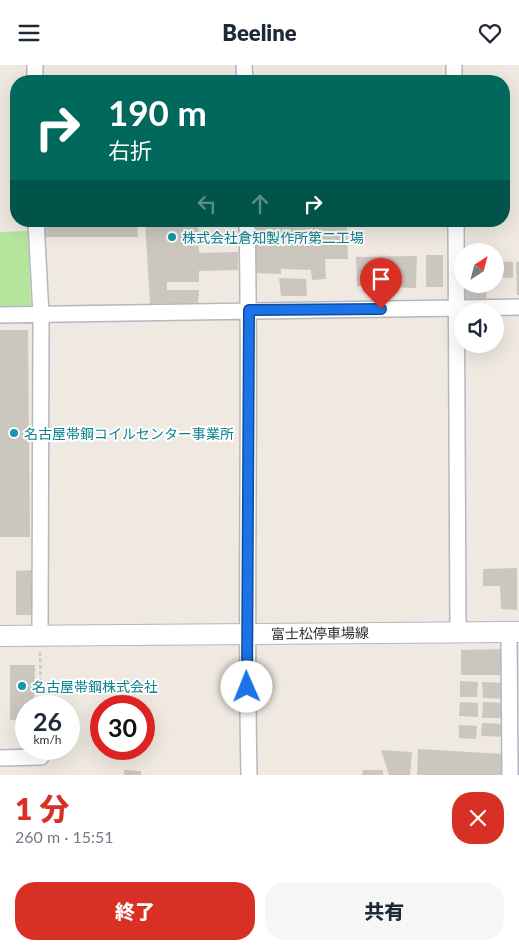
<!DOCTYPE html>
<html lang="ja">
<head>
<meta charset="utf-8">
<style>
	body { margin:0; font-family:Lato,"Noto Sans JP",sans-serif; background:#f6f6f7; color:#1f2937; height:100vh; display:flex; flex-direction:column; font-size:19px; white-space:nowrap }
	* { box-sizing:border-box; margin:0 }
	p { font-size:16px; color:#747a83 }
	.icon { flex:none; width:28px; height:28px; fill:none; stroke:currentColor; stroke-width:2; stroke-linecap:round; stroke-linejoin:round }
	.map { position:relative; height:710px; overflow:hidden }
	.drawer { display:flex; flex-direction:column; background:#fff; flex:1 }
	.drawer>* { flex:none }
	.banner { position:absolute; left:10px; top:10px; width:500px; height:152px; border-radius:20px; box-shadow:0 5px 20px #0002; background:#00695c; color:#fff; overflow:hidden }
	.needle { width:32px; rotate:36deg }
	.controls { position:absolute; left:454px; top:178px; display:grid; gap:10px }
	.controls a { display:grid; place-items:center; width:50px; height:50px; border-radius:50%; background:#fff; box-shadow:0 5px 20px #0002; font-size:25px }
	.speed { position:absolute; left:15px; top:630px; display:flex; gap:10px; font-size:25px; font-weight:700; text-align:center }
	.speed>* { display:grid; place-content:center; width:65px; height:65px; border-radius:50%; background:#fff; box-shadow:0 5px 20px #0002; line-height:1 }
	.speed small { font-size:12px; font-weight:400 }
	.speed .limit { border:8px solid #d22; background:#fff; color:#111 }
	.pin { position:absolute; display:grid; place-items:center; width:42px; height:42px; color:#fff; margin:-51px -21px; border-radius:50% 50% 50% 0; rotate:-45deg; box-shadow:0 0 5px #0007 }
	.pin .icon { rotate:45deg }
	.me { position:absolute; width:55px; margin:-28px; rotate:359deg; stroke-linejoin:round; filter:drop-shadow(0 0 4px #0008) }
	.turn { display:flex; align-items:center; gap:18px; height:105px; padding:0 15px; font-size:22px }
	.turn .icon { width:65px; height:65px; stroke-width:2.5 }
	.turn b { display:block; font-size:35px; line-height:42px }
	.lanes { display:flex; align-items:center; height:48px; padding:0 15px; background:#0003; justify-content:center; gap:25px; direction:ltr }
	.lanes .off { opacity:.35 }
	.round { display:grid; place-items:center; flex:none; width:52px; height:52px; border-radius:20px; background:#f6f6f7 }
	.headline { display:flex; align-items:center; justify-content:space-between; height:85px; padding:0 15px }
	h1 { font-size:30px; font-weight:800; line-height:38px; color:#d93025 }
	.button { display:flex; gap:10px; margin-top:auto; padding:10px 15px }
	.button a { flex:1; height:58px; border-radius:20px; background:#d93025; color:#fff; font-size:20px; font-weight:800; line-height:58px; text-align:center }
	.button a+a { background:#f6f6f7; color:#1f2937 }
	header { display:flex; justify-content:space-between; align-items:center; height:65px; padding:0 15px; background:#fff; font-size:22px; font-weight:800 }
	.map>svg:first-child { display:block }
	.green { fill:#b6e59e }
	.building { fill:#cbc7bf }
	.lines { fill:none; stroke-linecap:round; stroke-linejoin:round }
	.minor-casing { stroke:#b4b7c1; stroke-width:18 }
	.secondary-casing { stroke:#b4b7c1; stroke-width:22 }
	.path { stroke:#c9c9c9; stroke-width:2.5; stroke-dasharray:4 2.5; stroke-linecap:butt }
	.minor { stroke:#fff; stroke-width:15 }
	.secondary { stroke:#fff; stroke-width:20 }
	.route-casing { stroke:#114b97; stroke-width:12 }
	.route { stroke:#1a73e8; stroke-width:9 }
	.culture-dot { fill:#0f9aa8; stroke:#fff; stroke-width:2 }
	.labels { text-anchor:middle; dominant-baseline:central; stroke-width:4; stroke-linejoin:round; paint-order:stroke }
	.culture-label { font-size:14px; fill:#0d838f; stroke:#fff; text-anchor:start }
	.street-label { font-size:14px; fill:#2e2e2e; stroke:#fff }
</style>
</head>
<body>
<header><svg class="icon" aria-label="menu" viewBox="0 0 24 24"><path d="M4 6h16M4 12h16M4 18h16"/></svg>Beeline<svg class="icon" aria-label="heart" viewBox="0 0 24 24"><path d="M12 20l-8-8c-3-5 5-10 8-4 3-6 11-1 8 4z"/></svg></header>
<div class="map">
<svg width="519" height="710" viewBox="0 0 519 710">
	<rect width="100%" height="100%" fill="#efe9e1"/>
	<path class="green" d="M28,166l3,75 -31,1v-75z"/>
	<path class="building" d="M279,11h14v5h-14z
		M341,11v5h-28v-4z
		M43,156h94l1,16h-95z
		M145,156h53l1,32 39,-1v18l-39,1v11h-32v8h32l-1,13 -48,1z
		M253,156h94l1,38h-23l1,20 -14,1 -1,-10 -30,-1v5l-27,-1z
		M426,190h17v32h-17z
		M417,191l-1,32 -59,-2 -1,-29z
		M495,196l18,1v16l-18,-1z
		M516,197h3v33h-2z
		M279,213l27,1 1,17h-26z
		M464,219h23l-1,16h-21z
		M0,265h28l2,207h-30z
		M517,503v42l-16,-1 -1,-23h-17v-17z
		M34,505l2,45h-20v-44z
		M504,584v26h-43v-25z
		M10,600h25l-1,41h-8v15l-16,-1z
		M460,616l18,1 -1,15h-17z
		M482,617l24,1 -1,16 -22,-1z
		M460,637l18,1v14l-19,-1z
		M483,637l24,1 -1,15h-24z
		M482,658l24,1 -1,13 -24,-1z
		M459,660l18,1 -1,13 -17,-1z
		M418,684l86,5 -1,21h-86z
		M381,685l31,2 -2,23h-21z
		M124,705l17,1v4h-17z
		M363,705h20v5h-21z"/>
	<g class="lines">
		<defs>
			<path id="minor" d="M244,0l1,16
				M454,0v16
				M35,16v-16
				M36,156l5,94 -1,320
				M247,156c4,185 -2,369 2,554
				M456,156l2,410
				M0,250l519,-8
				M509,567l1,143
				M0,693l41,-1"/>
			<path id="secondary" d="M0,571l519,-4"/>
		</defs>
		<use href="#minor" class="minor-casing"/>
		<use href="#secondary" class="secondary-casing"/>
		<path class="path" d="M40,587l1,54"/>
		<use href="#minor" class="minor"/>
		<use href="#secondary" class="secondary"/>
	</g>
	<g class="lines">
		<defs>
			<path id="route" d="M247,622l2,-377 132,-1"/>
		</defs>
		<use href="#route" class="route-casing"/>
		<use href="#route" class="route"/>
	</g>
	<g class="culture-dot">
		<circle cx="172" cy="172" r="5"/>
		<circle cx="14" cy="368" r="5"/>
		<circle cx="22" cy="621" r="5"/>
	</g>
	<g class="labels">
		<g class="culture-label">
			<text x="182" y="172">株式会社倉知製作所第二工場</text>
			<text x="24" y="368">名古屋帯鋼コイルセンター事業所</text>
			<text x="32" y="621">名古屋帯鋼株式会社</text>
		</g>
		<g class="street-label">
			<text transform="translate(320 568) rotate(-1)">富士松停車場線</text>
		</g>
	</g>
</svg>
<div class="controls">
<a><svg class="needle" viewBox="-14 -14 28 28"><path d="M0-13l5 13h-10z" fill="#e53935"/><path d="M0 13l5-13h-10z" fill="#747a83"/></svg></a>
<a><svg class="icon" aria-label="sound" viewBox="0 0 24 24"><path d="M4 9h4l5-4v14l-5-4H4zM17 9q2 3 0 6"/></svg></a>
</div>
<div class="speed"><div>26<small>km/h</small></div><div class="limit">30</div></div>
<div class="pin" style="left:381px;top:244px;background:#d93025"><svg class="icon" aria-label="arrive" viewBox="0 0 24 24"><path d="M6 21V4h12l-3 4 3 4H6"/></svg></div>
<svg class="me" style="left:247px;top:622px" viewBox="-20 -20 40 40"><circle r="19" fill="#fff"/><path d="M0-13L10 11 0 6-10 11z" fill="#1a73e8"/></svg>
<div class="banner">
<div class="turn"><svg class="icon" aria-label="right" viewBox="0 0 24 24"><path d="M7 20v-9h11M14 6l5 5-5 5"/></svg><div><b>190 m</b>右折</div></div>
<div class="lanes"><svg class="icon off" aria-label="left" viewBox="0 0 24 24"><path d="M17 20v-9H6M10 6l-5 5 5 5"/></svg><svg class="icon off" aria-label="ahead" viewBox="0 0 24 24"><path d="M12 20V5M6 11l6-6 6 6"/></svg><svg class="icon" aria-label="right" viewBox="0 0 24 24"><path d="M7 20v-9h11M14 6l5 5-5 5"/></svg></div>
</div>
</div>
<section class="drawer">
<div class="headline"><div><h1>1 分</h1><p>260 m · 15:51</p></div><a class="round" style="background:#d93025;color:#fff"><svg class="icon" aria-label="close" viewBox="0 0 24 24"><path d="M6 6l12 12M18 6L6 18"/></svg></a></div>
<div class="button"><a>終了</a><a>共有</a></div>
</section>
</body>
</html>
